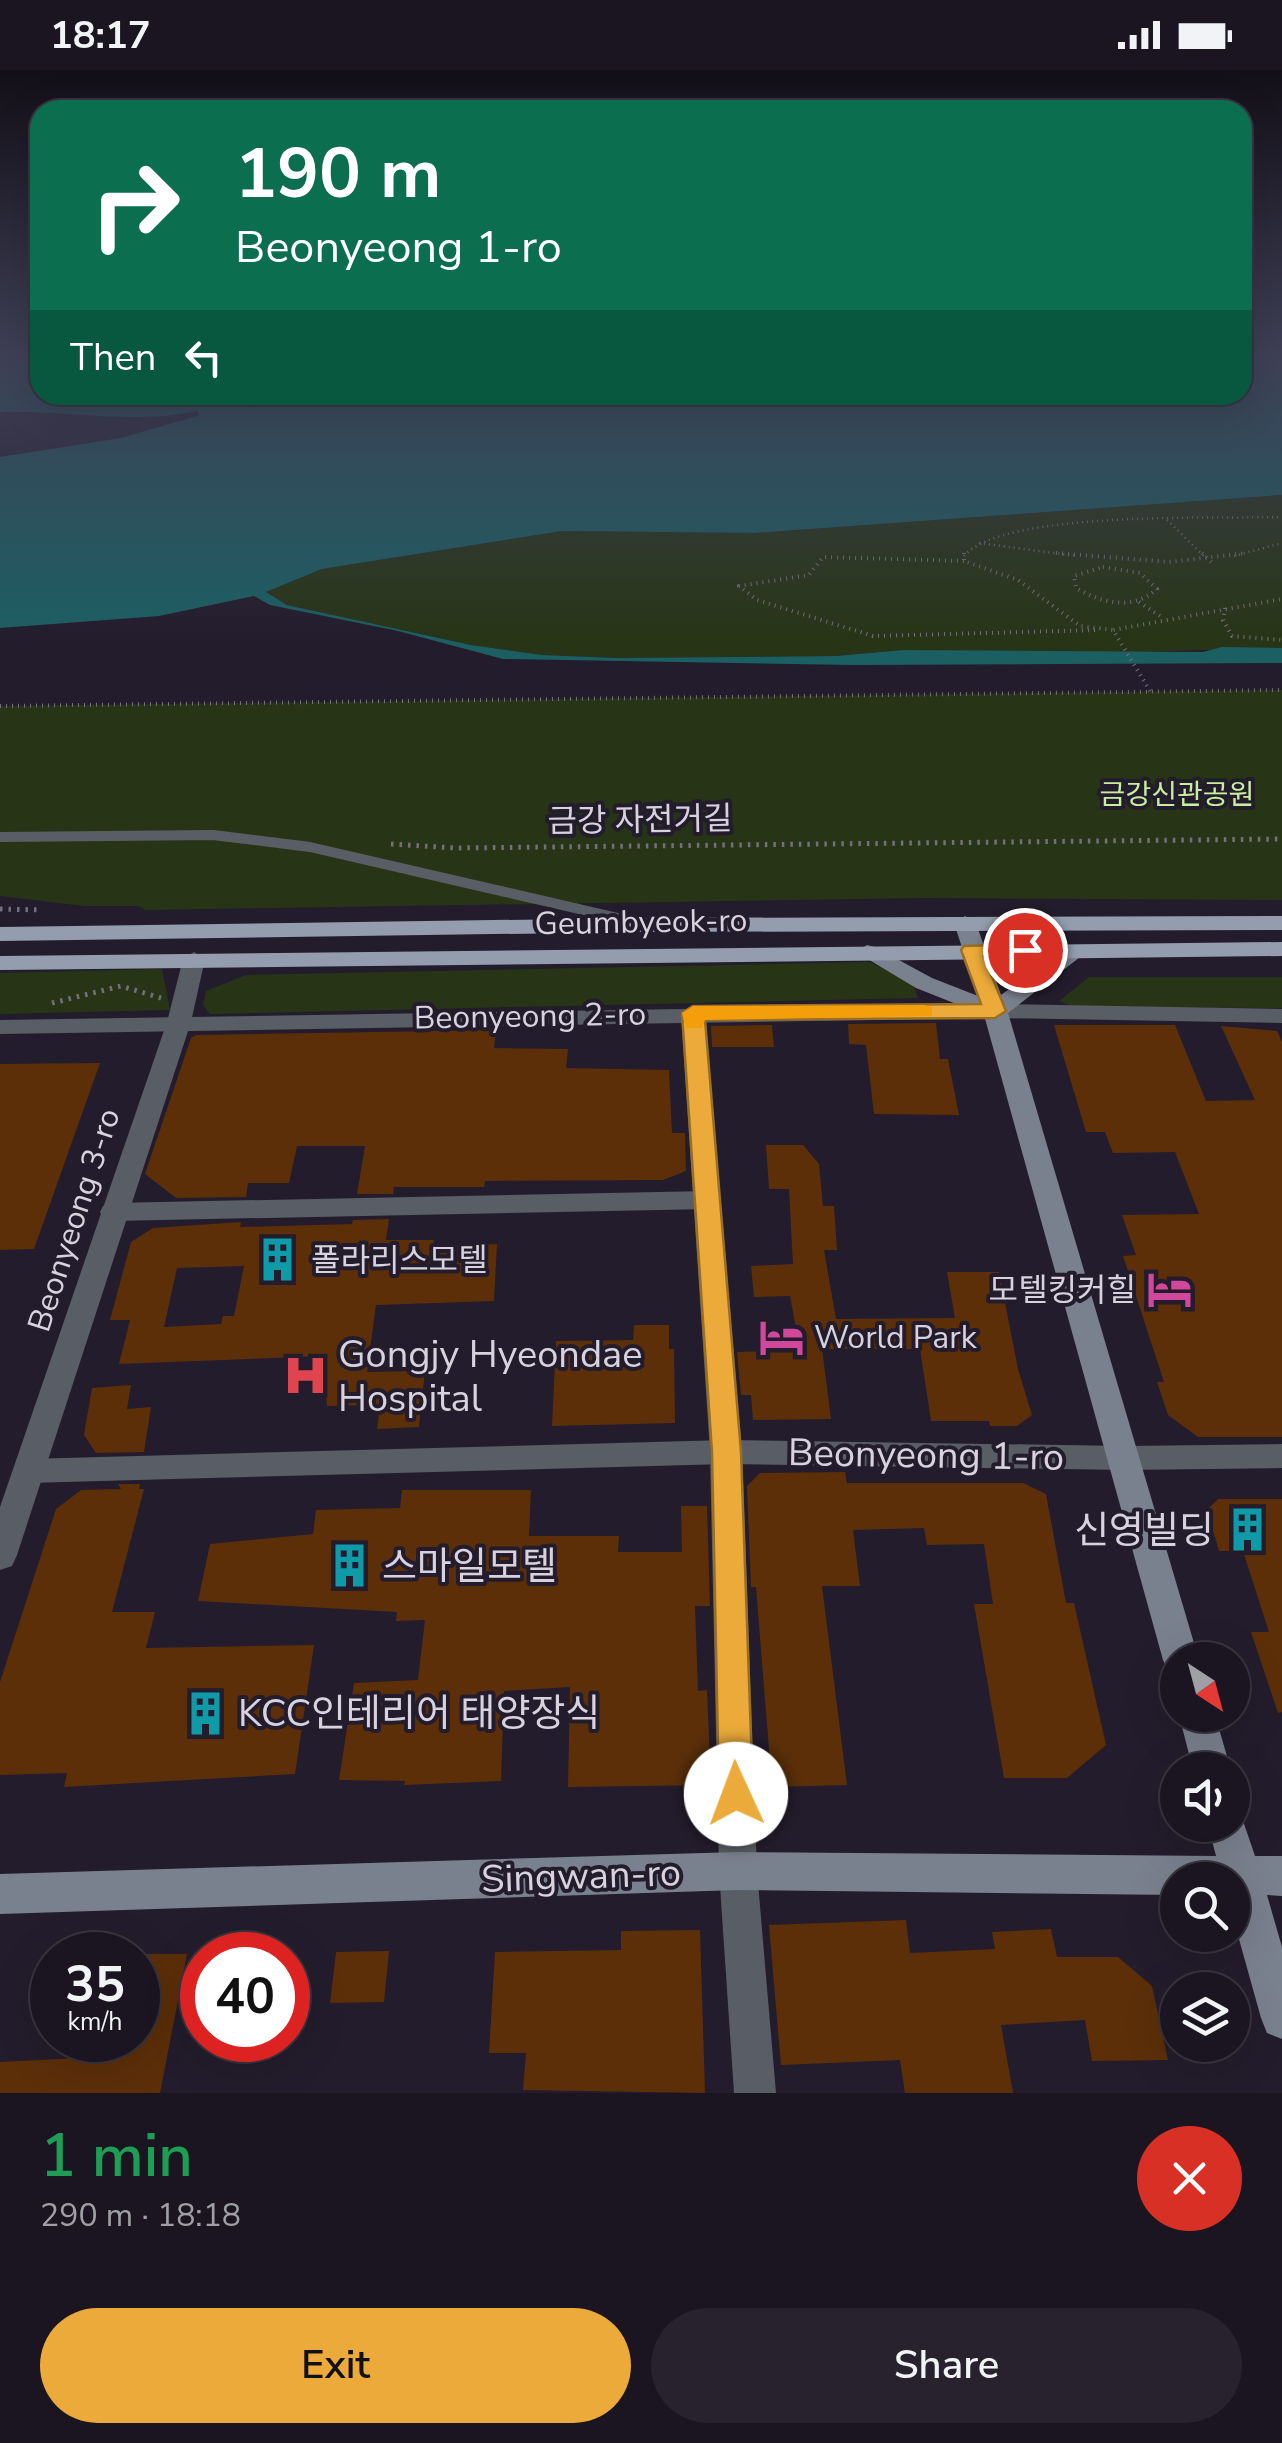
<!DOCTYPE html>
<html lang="en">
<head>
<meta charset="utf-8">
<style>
	body { margin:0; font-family:"Nunito Sans","Noto Sans KR",sans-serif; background:#27222e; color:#f1f3f6; height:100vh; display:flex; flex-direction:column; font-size:38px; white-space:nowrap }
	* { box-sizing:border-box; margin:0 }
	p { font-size:32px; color:#9f9fa5 }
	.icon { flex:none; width:55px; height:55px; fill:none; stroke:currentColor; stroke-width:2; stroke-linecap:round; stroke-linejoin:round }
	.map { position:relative; height:2023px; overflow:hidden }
	.drawer { display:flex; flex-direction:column; background:#1a1521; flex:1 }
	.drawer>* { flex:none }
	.top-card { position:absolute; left:30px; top:30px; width:1222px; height:305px; border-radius:30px; box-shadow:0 10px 40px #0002,0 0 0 2px #38343f; background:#0b6e4f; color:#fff; overflow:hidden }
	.needle { width:65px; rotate:144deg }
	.controls { position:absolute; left:1160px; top:1572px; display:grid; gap:20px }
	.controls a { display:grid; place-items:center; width:90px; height:90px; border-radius:50%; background:#1a1521; box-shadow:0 10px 40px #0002,0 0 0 2px #38343f; font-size:50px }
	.speed { position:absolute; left:30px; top:1862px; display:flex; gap:20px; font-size:50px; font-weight:700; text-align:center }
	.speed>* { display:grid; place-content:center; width:130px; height:130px; border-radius:50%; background:#1a1521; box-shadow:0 10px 40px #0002,0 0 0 2px #38343f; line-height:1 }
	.speed small { font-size:25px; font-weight:400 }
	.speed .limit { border:15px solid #d22; background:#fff; color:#111 }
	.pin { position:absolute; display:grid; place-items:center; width:85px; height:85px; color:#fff; margin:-42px; border:5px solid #fff; border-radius:50%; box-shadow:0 2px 10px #0007 }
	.me { position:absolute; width:110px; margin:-55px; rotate:358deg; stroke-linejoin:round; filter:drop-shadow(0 0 8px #0008) }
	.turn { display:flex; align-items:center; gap:35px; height:210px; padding:0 40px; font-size:45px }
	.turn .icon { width:130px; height:130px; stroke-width:2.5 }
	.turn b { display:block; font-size:70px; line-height:85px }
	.then { display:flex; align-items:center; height:95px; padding:0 40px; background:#0003; gap:20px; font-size:38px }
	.round { display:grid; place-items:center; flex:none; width:105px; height:105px; border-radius:52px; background:#27222e }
	.overview { display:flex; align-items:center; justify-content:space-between; height:170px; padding:0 40px }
	h1 { font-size:60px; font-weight:600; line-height:75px; color:#1e9e55 }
	.action { display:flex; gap:20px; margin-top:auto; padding:20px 40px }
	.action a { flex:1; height:115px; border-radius:60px; background:#ebaa39; color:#111; font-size:40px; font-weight:600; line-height:115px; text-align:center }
	.action a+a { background:#27222e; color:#f1f3f6 }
	.status { display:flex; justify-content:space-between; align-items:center; height:70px; padding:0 50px; background:#1a1521; direction:ltr }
	.status svg { height:28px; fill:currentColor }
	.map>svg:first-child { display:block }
	.green { fill:#273516 }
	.water { fill:#1c5f63 }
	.building { fill:#5c2f09; fill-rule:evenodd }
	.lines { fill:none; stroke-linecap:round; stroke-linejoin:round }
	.path-far2 { stroke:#756f7d; stroke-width:2.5; stroke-dasharray:1 4; stroke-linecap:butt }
	.path-far1 { stroke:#756f7d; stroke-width:4; stroke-dasharray:1 5; stroke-linecap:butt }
	.path { stroke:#756f7d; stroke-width:5; stroke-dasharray:2.5 6; stroke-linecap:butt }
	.service { stroke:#595e66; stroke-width:10 }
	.minor { fill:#595e66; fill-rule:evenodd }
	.tertiary { fill:#595e66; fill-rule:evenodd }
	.secondary { fill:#7a818e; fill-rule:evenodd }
	.primary { fill:#939dae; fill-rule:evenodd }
	.route { fill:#ebaa39; stroke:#996e25; stroke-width:2.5 }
	.slow { fill:#f59e0b }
	.labels { text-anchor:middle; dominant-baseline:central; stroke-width:8; stroke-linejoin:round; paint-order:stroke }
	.far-park-label { font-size:28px; fill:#c8ed9d; stroke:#231c2c }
	.street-label { font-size:32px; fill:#d7d2dd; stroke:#231c2c }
	.poi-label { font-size:32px; fill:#d7d2dd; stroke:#231c2c; text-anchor:start }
	.near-poi-label { font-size:38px; fill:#d7d2dd; stroke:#231c2c; text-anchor:start }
	.near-street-label { font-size:38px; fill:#d7d2dd; stroke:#231c2c }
</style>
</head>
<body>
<div class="status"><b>18:17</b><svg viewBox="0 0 49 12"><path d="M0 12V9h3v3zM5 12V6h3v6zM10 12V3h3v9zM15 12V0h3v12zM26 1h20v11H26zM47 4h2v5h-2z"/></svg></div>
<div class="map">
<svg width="1282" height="2023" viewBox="0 0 1282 2023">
	<rect width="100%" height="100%" fill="#231c2c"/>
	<path class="green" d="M1282,425v153l-219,6 -160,-4 -67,6 -219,2 -75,-3 -71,-10 -184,-40 -21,-13 56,-23 240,-38 192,2z
		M1282,620v210l-360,-2 -776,12 -8,-4h-54l-84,-10v-190z
		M869,892l43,19 6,17 -708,16 -7,-9 3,-14 40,-16z
		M162,899l8,41 -170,4v-41z
		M1089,907h193v31l-208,-1 -15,-6z"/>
	<path class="water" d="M0,287h40v38h1202l1,-38h39v138l-528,38 -192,-2 -240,38 -56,23 21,13 184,40 71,10 75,3 219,-2 67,-6 300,2 19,-5 60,1v15l-429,2 -350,-6 -105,-28 -128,-26 -16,-9 -95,20 -159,12v-171l121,-19 79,-23 -3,-4c-62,14 -133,-1 -197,1z"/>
	<path class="building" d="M936,953l4,36h8l11,56 -85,-1 -8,-69 -17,-1 -1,-20z
		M772,955l2,22h-62l-1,-21z
		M1054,955h121l31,76 49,-1 -34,-74 56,5 5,11v395h-84l-30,-22 -11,-33h7l-41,-126 13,-1 -14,-40 77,-1 -24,-62 -62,1 -8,-21h-19z
		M496,960l-2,18 74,1 -2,19 103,2 3,63h13l1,38 -23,9 -178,1 -1,6h-90l-1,7h-36l8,-48h-68l-8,37h-41l-2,14 -70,1 -31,-24 46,-136 5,-3z
		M100,993l-66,186 -34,1v-186z
		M766,1075h37l16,19 4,42h11l3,44h-13l12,69 119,-1 -8,-46h52l19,97 14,46 -15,11h-27l-1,-5h-58l-11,-72h-98l9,70 -78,1 -2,-25h-10l-4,-43 63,-2 -10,-54 -36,1 -3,-31 42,-2 -4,-75h-20z
		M389,1149l-3,21h48l-1,6 64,-2 -3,57 -118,4 -9,67 58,-1 -6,56 -42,2 3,-24 -53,1 -4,-50 -204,8 11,-44h-20l21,-78 22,-14 88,-6 -1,5 112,-3 1,-4zM244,1196l-10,50h-11l-2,8 -57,3 13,-59z
		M634,1255h35v24h5l1,74 -123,3 4,-85 77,-1z
		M131,1315l-4,24 24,-2 -7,45 -48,1 -12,-18 8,-47z
		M845,1402l2,11h176l23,11 20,109h8l32,142 -39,33h-63l-30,-174h19l-9,-60 -57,1 -3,-17 -71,2 7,56h-38l25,199 -75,2 -16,-200h-5l-4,-101 13,-13z
		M118,1414h22l-1,5h5l-32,123h43l-9,36 168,-3 -19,129 -231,13 3,-14 -67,2v-93l56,-173 25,-19 40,-1z
		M402,1420h129l-2,46h90l-1,16h64l-1,-46h26l3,100h-15l3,85 9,-1 4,95 -143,2 2,-100 -66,4 -3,90 -97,4 1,-4 -66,-1 15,-97 64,-3 7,-60 -29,1 1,-9 -199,-11 12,-57 103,-10 3,-24 84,-2z
		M1218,1429h64v213l-4,1 -27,-81h18l-26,-81h-24l-12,-41z
		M906,1850l4,33 85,-4 -3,-17 59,-3 6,28h61l34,29 16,74 -76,1 -7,-41 -84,5 12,68h-108l-5,-33 -119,5 -12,-140z
		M700,1860l5,163 -182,-3 3,-37h-37l6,-101 126,-2v-19z
		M389,1881l-5,51 -54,1 6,-51z
		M187,1884l-27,139h-160v-31l99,-5 4,-17h35v-86z"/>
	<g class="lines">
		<path class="path-far2" d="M1167,450l37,36
			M979,473l97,13
			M964,486c39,-46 253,-37 318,-39
			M1234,486l48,-13"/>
		<path class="path-far1" d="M964,483v8l54,19 62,46 33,4
			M1056,483l113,9 78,-9
			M1202,483l10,10
			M964,491l-141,-4 -14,18 -70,11 18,14 116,36 224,-6
			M1103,497l37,6 17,16c-24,22 -56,14 -81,-1l-2,-12z
			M1139,532l24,16
			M1225,538l-2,12 9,16 50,4
			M1150,621l-37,-61 169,-31
			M0,636l1282,-16"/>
		<path class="path" d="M391,774l64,4 827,-9
			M0,839l42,1
			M52,933l69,-17 40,12"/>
		<path class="service" d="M0,767l213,-2 97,12 321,74"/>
		<path class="minor" d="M995,934l287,5v14l-287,-5 -995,16v-14z
			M709,1121l9,3 3,6 -3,6 -9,3 -597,12 -9,-3 -3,-6 3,-6 9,-3z
			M726,1370l400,6 156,-2v24l-156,2 -400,-6 -698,19 -10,-3 -4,-9 4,-9 10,-3z"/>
		<path class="tertiary" d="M194,882l11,7 -14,63 -174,533 -5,11 -12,4v-63l167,-485 16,-63z
			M693,935l12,8 37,439 15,419 19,222h-42l-15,-222 -9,-419 -29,-439z"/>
		<path class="secondary" d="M965,846l11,7 25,72 69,-50h16l3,5 -81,63 191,647h-21v15l-9,-3 -6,-12 -179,-645 -68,-27 -60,-36 11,-7 8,2 57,31 46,18 -24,-73z
			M1179,1645h36l16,55h-38z
			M1232,1738l8,4 15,44h27v40l-15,-1 15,52v92l-15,-6 -6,-15 -29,-104v-34h-54v15l-440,-5 -738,24v-40l738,-22 478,4 -8,-31h24z"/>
		<path class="primary" d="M1282,846v14l-638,2 -644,9v-14l644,-9z
			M1282,872v14l-1282,14v-14z"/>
	</g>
	<linearGradient id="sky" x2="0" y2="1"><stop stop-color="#130f18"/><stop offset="0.5" stop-color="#3f4056"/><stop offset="1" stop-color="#3f4056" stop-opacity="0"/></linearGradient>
	<rect width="1282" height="570" fill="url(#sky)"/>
	<path class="route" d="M1025,874l7,2v8l-48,3 22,54 -11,7 -290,2 36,432 12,342 -5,13 -12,5 -12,-5 -5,-13 -7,-342 -30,-439 11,-7 288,-2 -20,-54 3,-4z"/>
	<path class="slow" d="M924,935l8,2v9l-227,4 -3,8h-16l-4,-15 11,-7z"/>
	<defs>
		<symbol id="building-bare" viewBox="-9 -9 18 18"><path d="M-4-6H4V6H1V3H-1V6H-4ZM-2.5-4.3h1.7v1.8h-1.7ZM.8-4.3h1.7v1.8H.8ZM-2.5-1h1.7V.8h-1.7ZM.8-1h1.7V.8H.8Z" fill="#0f9aa8" stroke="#231c2c" stroke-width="2.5" paint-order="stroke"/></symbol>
		<symbol id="hotel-bare" viewBox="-9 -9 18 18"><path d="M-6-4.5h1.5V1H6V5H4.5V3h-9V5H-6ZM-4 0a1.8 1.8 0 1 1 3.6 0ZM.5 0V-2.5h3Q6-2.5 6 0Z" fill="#d1479c" stroke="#231c2c" stroke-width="2.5" paint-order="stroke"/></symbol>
		<symbol id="hospital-bare" viewBox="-9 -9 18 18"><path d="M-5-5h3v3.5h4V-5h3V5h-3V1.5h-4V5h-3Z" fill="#e0444e" stroke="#231c2c" stroke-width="2.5" paint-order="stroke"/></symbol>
	</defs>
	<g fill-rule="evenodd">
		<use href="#building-bare" x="246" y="1158" width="63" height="63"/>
		<use href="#hotel-bare" x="1138" y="1188" width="63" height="63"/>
		<use href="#hotel-bare" x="750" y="1236" width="63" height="63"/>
		<use href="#hospital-bare" x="274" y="1274" width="63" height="63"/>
		<use href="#building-bare" x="1216" y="1428" width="63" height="63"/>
		<use href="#building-bare" x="318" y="1464" width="63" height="63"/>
		<use href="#building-bare" x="174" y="1612" width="63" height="63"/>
	</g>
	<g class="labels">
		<g class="far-park-label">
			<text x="1177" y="725">금강신관공원</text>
		</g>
		<g class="street-label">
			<text transform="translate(640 750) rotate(-1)">금강 자전거길</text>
			<text transform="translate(641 852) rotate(-1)">Geumbyeok-ro</text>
			<text transform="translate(530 946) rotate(-1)">Beonyeong 2-ro</text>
			<text transform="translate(74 1150) rotate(-72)">Beonyeong 3-ro</text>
		</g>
		<g class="poi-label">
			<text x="311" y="1190">폴라리스모텔</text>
			<text x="1136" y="1220" text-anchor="end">모텔킹커힐</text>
			<text x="814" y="1267">World Park</text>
		</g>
		<g class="near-poi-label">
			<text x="338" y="1284">Gongjy Hyeondae<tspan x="338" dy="44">Hospital</tspan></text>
			<text x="1214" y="1460" text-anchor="end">신영빌딩</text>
			<text x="382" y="1496">스마일모텔</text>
			<text x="238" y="1643">KCC인테리어 태양장식</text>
		</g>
		<g class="near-street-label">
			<text transform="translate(926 1385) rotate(1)">Beonyeong 1-ro</text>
			<text transform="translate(581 1806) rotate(-2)">Singwan-ro</text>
		</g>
	</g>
</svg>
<div class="controls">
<a><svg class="needle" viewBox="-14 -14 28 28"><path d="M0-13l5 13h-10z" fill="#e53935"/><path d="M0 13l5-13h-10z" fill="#9f9fa5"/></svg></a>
<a><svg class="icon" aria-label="sound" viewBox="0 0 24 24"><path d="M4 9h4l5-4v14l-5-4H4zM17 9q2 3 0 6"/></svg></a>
<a><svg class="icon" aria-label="search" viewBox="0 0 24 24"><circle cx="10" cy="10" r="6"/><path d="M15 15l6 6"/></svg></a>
<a><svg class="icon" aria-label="layers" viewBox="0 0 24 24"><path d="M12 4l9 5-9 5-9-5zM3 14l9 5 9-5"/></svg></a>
</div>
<div class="speed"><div>35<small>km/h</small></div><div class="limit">40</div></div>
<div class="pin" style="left:1025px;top:880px;background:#d93025"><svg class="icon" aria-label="arrive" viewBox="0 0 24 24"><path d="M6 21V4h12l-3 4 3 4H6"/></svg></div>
<svg class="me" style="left:736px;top:1724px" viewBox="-20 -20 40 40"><circle r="19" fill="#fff"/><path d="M0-13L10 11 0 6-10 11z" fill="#ebaa39"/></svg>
<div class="top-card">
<div class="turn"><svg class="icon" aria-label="right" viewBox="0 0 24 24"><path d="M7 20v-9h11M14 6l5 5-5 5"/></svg><div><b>190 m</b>Beonyeong 1-ro</div></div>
<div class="then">Then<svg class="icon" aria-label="left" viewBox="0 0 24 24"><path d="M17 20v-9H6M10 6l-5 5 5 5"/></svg></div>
</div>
</div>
<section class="drawer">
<div class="overview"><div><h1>1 min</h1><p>290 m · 18:18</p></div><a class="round" style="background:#d93025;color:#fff"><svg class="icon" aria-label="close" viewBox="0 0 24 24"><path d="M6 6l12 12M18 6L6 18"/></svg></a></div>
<div class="action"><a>Exit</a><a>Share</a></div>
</section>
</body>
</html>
